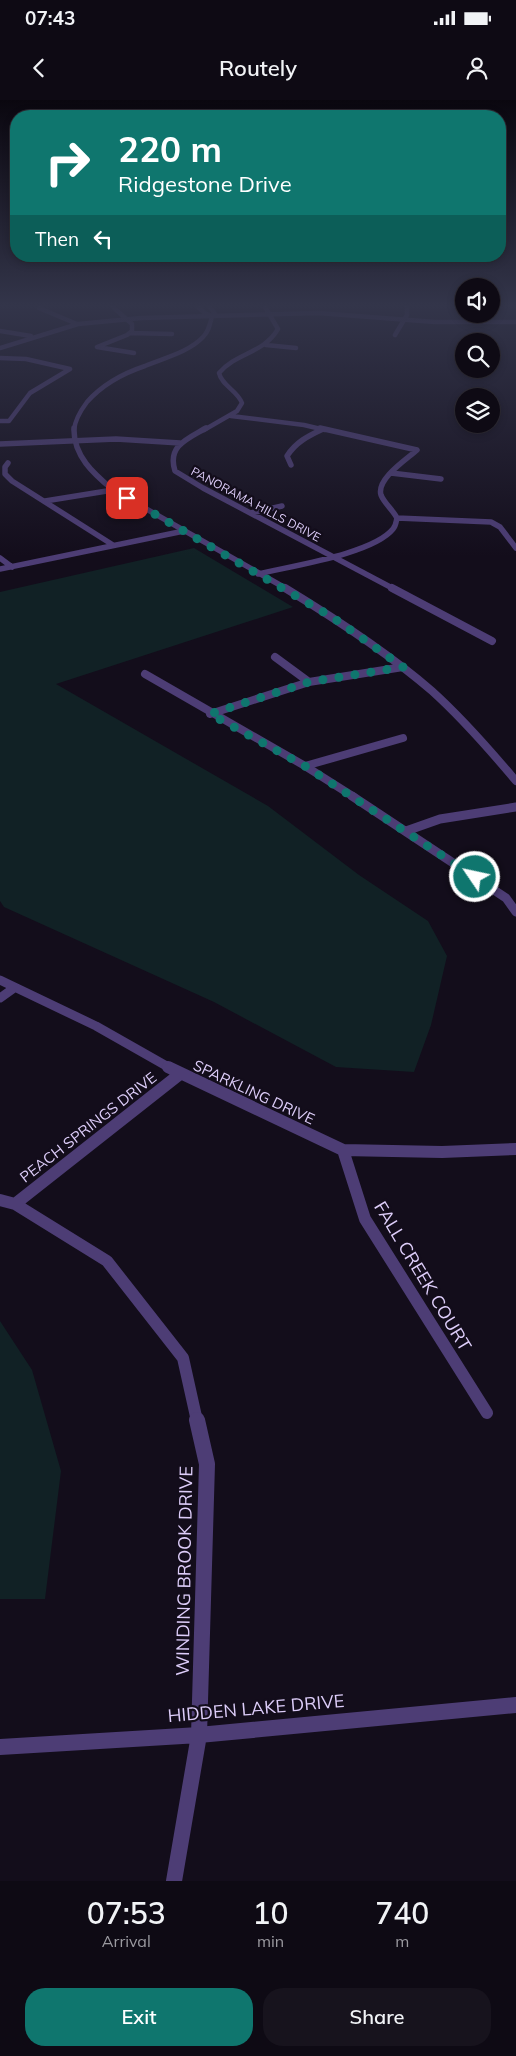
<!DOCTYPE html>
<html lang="en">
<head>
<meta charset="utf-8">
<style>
	body { margin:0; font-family:Mulish,sans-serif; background:#17131d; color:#f1f3f6; height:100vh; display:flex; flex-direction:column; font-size:19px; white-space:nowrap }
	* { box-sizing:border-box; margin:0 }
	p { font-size:16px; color:#9b9aa0 }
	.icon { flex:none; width:28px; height:28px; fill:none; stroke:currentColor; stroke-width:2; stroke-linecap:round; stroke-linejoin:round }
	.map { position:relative; height:1781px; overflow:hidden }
	.sheet { display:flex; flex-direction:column; background:#0e0a14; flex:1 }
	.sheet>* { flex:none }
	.guide { position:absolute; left:10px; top:10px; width:496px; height:152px; border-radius:20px; box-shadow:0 2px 8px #0003,0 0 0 1px #2e2b34; background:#0f766e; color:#fff; overflow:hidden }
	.buttons { position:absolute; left:455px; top:178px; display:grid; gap:10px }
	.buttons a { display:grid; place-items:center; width:45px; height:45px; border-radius:50%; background:#0e0a14; box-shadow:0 2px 8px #0003,0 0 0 1px #2e2b34; font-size:25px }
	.pin { position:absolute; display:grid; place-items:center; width:42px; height:42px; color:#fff; margin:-21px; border-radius:10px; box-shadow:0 2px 8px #0006 }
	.me { position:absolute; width:55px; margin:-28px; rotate:304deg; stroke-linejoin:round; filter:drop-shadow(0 0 4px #0008) }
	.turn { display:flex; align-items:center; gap:18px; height:105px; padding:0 25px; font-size:22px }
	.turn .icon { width:65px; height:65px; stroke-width:2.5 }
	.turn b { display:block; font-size:35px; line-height:42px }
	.then { display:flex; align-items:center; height:48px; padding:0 25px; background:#0003; gap:10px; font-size:19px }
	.eta { display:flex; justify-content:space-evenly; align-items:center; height:85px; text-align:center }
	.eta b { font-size:30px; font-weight:600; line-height:35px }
	.button { display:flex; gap:10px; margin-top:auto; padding:10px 25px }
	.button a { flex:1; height:58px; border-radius:20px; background:#0f766e; color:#fff; font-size:20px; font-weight:600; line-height:58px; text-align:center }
	.button a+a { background:#17131d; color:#f1f3f6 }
	.status { display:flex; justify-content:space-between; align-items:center; height:35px; padding:0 25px; background:#0e0a14; direction:ltr }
	.status svg { height:14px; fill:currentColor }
	header { display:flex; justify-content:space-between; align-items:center; height:65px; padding:0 25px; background:#0e0a14; font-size:22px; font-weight:600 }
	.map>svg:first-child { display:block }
	.green { fill:#112125 }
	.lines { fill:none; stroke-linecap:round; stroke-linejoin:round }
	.minor-far5 { stroke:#4d3d75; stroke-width:4.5 }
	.minor-far4 { stroke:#4d3d75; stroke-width:5.5 }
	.minor-far3 { stroke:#4d3d75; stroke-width:8 }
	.minor-far2 { stroke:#4d3d75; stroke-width:9 }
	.minor-far1 { stroke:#4d3d75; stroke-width:12 }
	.minor { stroke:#4d3d75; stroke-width:16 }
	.tertiary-far2 { stroke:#4d3d75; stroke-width:4.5 }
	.tertiary-far1 { stroke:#4d3d75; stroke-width:5.5 }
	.tertiary { stroke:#4d3d75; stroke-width:8 }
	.route { stroke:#0f766e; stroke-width:9; stroke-dasharray:0 16.2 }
	.labels { text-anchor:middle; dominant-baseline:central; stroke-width:4.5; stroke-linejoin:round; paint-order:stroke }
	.far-street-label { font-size:12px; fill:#ddcdf9; stroke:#130d1b }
	.street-label { font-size:15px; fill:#ddcdf9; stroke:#130d1b }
	.near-street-label { font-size:18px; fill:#ddcdf9; stroke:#130d1b }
</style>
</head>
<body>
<div class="status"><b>07:43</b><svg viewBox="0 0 49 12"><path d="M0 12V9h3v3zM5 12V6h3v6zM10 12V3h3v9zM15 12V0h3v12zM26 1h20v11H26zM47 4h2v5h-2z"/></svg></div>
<header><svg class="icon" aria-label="back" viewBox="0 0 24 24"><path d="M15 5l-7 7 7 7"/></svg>Routely<svg class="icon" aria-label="person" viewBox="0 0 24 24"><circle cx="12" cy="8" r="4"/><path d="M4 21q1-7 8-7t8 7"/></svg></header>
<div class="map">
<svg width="516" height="1781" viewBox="0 0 516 1781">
	<rect width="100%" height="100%" fill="#130d1b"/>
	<path class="green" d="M194,448l99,59 -237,77 212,122 91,69 69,46 19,35 -16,69 -17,47 -78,-5 -122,-65 -210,-95 -4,-6v-309z
		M0,1221l32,49 29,101 -16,128h-45z"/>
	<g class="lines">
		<path class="minor-far5" d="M113,207l19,17v7l-5,4 -30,12 37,6
			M39,208l38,16
			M0,231l31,5
			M130,233l42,1
			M395,235l12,-20v-8
			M266,245l30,3
			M0,248l78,-24 63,-6 177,-5 117,9h81
			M0,258l26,1 44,10
			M231,316l73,9 21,5
			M0,321h9l21,-28 40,-24
			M204,330l33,-19 5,-8c-5,-13 -20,-17 -23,-30 18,-21 44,-19 59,-44l-13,-22"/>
		<path class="minor-far4" d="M206,328c-19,11 -39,18 -31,43l28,17 191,101
			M0,344l116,-5 64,4
			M8,363l-3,4v7l7,7 101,64
			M291,365l-4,-9c9,-14 21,-20 36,-27
			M391,373l50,6
			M45,401l68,-11
			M251,413l31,-7
			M397,418l94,4 9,5 16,21
			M0,458l12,9
			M0,469l184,-38
			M258,474c32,-8 115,-20 135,-45 3,-3 3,-7 4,-11 -4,-8 -13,-15 -16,-23 -5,-16 26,-36 36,-45l-97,-22"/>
		<path class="minor-far3" d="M392,488l100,53
			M275,557l34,25
			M145,574l160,92 49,31
			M210,614l99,-32 94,-15
			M305,666l98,-28"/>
		<path class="minor-far2" d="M352,696l154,102 10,14
			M406,731l34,-12 76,-12
			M0,880l96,46 74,42
			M0,898l14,-10"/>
		<path class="minor-far1" d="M168,967l175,83 99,2 74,-3
			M343,1050l22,69 122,194
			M0,1100l15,4 92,57 76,97 14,63
			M15,1104l165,-130"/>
		<path class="minor" d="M0,1647l199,-12 317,-30
			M174,1781l25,-146 8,-271 -10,-44"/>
		<path class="tertiary-far2" d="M198,207l8,7 6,2
			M74,330c1,-10 7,-20 13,-28 15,-17 37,-29 58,-36 19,-8 44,-14 58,-29 6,-6 7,-13 9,-21l3,-2 -5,-7"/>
		<path class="tertiary-far1" d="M74,328c-1,28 20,46 39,62l174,99"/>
		<path class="tertiary" d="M285,488c51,31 102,64 147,103 31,28 58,59 84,90"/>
	</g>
	<linearGradient id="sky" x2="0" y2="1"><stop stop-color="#0a070f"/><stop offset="0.45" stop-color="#33354a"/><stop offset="1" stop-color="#33354a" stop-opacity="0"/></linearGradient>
	<rect width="516" height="456" fill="url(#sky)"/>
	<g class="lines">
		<path class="route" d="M127,398l205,119 71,50 -94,15 -99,32 95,52 170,111"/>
	</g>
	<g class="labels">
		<g class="far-street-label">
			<text transform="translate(256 404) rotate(28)">PANORAMA HILLS DRIVE</text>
		</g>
		<g class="street-label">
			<text transform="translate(254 992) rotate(25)">SPARKLING DRIVE</text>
			<text transform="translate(88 1027) rotate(-38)">PEACH SPRINGS DRIVE</text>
		</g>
		<g class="near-street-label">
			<text transform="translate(423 1176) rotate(59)">FALL CREEK COURT</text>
			<text transform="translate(184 1471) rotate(-89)">WINDING BROOK DRIVE</text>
			<text transform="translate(256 1608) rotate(-5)">HIDDEN LAKE DRIVE</text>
		</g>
	</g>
</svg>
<div class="buttons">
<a><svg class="icon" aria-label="sound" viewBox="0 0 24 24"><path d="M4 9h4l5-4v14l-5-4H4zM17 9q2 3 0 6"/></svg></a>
<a><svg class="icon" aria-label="search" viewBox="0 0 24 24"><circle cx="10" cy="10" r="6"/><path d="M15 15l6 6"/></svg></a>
<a><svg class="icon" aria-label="layers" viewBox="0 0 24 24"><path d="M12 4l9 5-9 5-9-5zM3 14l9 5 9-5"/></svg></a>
</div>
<div class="pin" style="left:127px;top:398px;background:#d93025"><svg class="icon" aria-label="arrive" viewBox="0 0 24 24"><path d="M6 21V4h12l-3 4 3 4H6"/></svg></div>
<svg class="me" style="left:475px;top:777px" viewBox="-20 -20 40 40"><circle r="17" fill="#0f766e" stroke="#fff" stroke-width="3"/><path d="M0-11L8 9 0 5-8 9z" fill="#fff"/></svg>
<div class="guide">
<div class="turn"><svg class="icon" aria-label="right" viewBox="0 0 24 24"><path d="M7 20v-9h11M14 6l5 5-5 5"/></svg><div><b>220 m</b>Ridgestone Drive</div></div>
<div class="then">Then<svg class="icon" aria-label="left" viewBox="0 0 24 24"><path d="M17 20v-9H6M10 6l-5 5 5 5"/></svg></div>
</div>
</div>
<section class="sheet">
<div class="eta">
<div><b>07:53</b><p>Arrival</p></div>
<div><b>10</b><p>min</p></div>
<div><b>740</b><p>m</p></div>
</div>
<div class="button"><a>Exit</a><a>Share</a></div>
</section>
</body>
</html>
